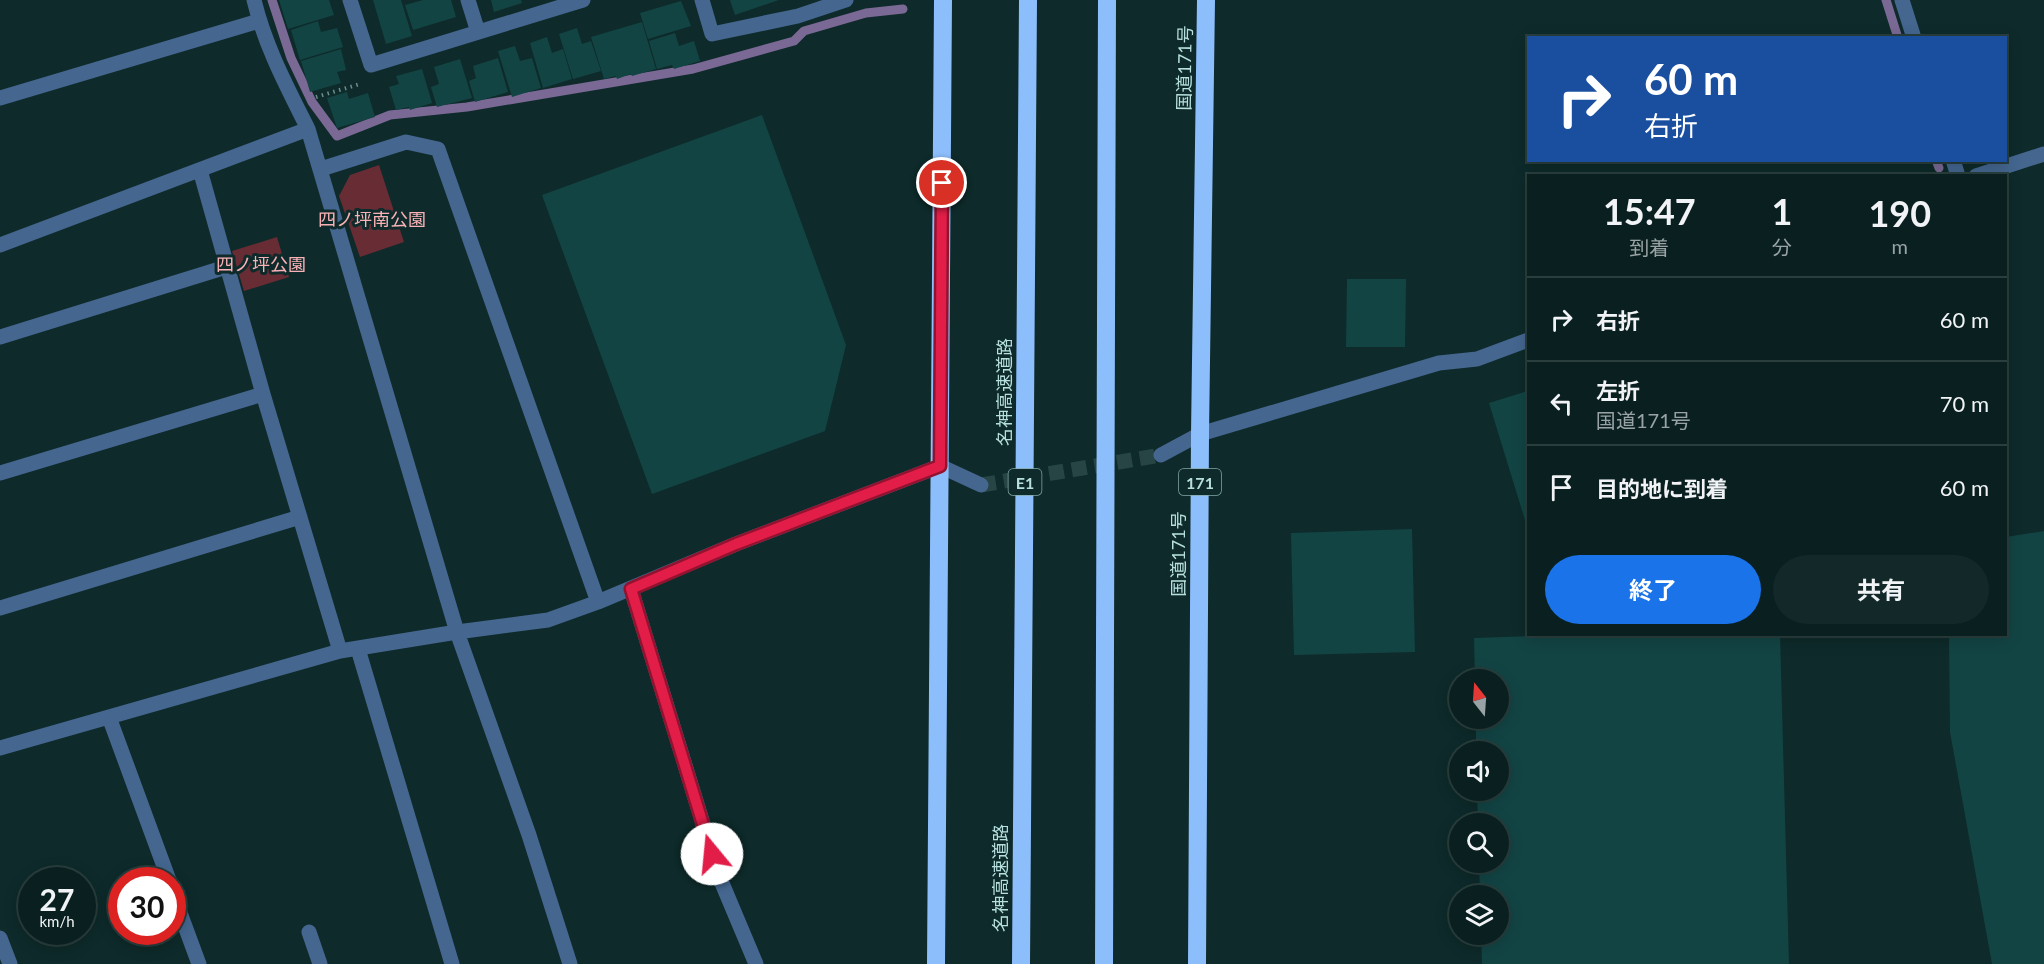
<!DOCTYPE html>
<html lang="ja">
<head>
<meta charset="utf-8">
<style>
	body { margin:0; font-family:Lato,"Noto Sans JP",sans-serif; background:#132829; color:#f1f3f6; height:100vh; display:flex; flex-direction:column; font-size:22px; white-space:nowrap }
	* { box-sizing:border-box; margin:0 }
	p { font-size:20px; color:#99a3a5 }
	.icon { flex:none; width:33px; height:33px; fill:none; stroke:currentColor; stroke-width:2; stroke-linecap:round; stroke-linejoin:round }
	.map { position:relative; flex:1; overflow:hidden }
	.panel { position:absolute; left:1527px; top:174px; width:480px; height:462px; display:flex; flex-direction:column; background:#0a2020; border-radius:0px; box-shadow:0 3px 15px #0003,0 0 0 2px #2a3e3e }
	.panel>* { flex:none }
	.banner { position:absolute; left:1527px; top:36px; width:480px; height:126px; border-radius:0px; box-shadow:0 3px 15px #0003,0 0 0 2px #2a3e3e; background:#1a4fa0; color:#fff; overflow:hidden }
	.needle { width:39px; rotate:343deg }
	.controls { position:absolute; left:1449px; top:669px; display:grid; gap:12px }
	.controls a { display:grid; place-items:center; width:60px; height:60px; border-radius:50%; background:#0a2020; box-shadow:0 3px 15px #0003,0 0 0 2px #2a3e3e; font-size:30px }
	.speed { position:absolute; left:18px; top:867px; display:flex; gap:12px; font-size:30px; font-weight:700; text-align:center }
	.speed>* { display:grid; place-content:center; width:78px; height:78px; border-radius:50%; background:#0a2020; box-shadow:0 3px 15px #0003,0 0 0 2px #2a3e3e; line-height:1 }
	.speed small { font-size:15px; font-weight:400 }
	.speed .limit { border:9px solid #d22; background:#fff; color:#111 }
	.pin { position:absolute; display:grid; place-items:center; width:51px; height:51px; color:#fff; margin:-26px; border:3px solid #fff; border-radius:50%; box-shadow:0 2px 6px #0007 }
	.me { position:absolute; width:66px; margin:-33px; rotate:343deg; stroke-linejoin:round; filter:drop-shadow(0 0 4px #0008) }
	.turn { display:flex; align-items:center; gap:21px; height:126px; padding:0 18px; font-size:27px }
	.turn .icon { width:78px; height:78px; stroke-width:2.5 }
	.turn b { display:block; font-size:42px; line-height:51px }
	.eta { display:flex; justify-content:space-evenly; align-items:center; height:102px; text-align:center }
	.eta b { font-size:36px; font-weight:700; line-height:42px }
	.action { display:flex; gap:12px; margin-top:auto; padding:12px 18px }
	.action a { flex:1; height:69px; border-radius:36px; background:#1a73e8; color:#fff; font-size:24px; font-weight:700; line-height:69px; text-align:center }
	.action a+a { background:#132829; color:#f1f3f6 }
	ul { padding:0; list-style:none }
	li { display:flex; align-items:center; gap:18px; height:84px; padding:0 18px; border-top:2px solid #2a3e3e }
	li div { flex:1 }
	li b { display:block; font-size:22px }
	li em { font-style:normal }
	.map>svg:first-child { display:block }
	.green { fill:#682c34 }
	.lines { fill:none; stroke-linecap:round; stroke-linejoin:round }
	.stream { stroke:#7a6994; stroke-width:9 }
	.building { fill:#134444 }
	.minor-tunnel { stroke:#274545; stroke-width:15; stroke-dasharray:15 8; stroke-linecap:butt }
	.path { stroke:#6a8d8d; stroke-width:4; stroke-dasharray:1.5 4.5; stroke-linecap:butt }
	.minor { stroke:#44668f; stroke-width:15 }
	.highway { stroke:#8dbefc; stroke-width:18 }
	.route-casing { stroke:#92132f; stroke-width:15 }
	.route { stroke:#e11d48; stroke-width:10 }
	.labels { text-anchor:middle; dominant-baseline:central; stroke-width:6; stroke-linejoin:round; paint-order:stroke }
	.shield { fill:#0e2a2a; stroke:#84a9a8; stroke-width:1.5 }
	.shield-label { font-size:16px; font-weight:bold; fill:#b6dfde }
	.street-label { font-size:18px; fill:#b6dfde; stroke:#0e2a2a }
	.park-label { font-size:18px; fill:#fab2b7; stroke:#0e2a2a }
</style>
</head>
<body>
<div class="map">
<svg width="2044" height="964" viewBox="0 0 2044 964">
	<rect width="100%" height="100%" fill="#0e2a2a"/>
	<path class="green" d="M379,165l25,77 -44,15 -21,-61 11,-21z
		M277,237l12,40 -45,14 -12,-40z"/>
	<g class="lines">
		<path class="stream" d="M272,0l19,58 21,44 25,34 53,-21 77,-8 226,-38 101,-28 10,-10 62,-18 37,-4
			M1886,0l12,38
			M1936,160l3,8"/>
	</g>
	<path class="building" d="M279,0h50l5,15 -46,14z
		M373,0h28l11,36 -26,8z
		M423,0h28l5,17 -43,13 -8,-25z
		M491,0h30l1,3 -28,9z
		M730,0h49l-44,15z
		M681,1l10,25 -43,13 -8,-26z
		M318,21l3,11 16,-4 6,19 -43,13 -9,-30z
		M642,22l14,47 -24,7 -1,-2 -14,5 -1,-3 -12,3 -13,-42z
		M577,28l5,16 9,-3 10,30 -28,8 -14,-45z
		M675,33l4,13 15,-5 6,20 -26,8 -2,-4 -15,4 -8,-28z
		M547,37l5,16 11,-4 9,30 -29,9 -13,-45z
		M515,46l5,15 12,-3 9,30 -29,9 -14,-46z
		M341,49l5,21 -9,2 4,11 -31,9 -9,-31z
		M498,58l10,34 -33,10 -6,-21 7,-3 -3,-12z
		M460,59l12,39 -35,9 -6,-20 8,-3 -5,-17z
		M422,69l10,34 -22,7 -1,-3 -13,3 -7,-23 10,-3 -3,-8z
		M347,92l2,7 19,-6 7,24 -38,11 -10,-30z
		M762,115l84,230 -21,86 -173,63 -110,-299z
		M1347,279h59l-1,68h-59z
		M1528,391v139l-39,-127z
		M1412,529l3,123 -121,3 -3,-122z
		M2044,531v433h-52l-42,-232 -1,-98h57v-97z
		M1586,634h194l9,330h-307l-1,-30h17v-38h-18l-1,-34h19v-38h-20l-1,-34h21v-38h-22v-34h22v-38h-23l-1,-42z"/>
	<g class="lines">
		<path class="minor-tunnel" d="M981,485l180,-30"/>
		<path class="path" d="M316,97l44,-13"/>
		<path class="minor" d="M254,0c11,46 33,87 54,129l149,503 72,203 41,129
			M350,0l21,65 212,-65
			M468,0l10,32
			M702,0l10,34 86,-18 48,-16
			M1902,0l12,38
			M0,98l259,-77
			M1953,160l5,16
			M321,169l85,-27 32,7 160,453
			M200,170l63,224 77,257
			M1976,176l68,-22
			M0,245l308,-116
			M0,337l226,-70
			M1161,455l39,-21 239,-71 38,-4 51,-19
			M0,473l263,-79
			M631,589l88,287 37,88
			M0,608l300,-91
			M358,649l94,315
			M109,717l60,163
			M0,748l340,-97 117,-19 91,-12 50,-18 138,-58 204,-78 41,19
			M172,891l27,73
			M309,932l11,32
			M0,938l10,26"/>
		<path class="highway" d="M936,964l7,-964
			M1021,964l7,-964
			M1104,964l3,-964
			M1197,964l3,-530 6,-434"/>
	</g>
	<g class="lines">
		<defs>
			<path id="route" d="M712,854l-81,-265 105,-45 204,-78 2,-283"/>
		</defs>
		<use href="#route" class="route-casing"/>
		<use href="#route" class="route"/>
	</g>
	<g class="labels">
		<g class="shield">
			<rect x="1008.5" y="469" width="33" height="26" rx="4.5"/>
			<rect x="1179" y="469" width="42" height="26" rx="4.5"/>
		</g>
		<g class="shield-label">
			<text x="1025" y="482">E1</text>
			<text x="1200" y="482">171</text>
		</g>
		<g class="street-label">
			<text transform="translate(1184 68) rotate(-89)">国道171号</text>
			<text transform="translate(1004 392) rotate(-90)">名神高速道路</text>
			<text transform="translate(1178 554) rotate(-90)">国道171号</text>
			<text transform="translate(1000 878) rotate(-90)">名神高速道路</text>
		</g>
		<g class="park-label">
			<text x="372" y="219">四ノ坪南公園</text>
			<text x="261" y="264">四ノ坪公園</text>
		</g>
	</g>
</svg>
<div class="controls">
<a><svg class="needle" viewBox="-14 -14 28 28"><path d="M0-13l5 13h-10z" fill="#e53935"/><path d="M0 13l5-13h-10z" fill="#99a3a5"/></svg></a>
<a><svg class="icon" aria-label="sound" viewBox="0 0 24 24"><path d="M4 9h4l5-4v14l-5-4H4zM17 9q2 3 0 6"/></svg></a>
<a><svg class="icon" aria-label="search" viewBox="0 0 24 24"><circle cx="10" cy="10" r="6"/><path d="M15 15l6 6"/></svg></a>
<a><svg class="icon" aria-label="layers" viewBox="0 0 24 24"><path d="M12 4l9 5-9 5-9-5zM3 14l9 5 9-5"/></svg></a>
</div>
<div class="speed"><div>27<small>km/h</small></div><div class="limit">30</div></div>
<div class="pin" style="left:942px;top:183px;background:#d93025"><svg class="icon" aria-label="arrive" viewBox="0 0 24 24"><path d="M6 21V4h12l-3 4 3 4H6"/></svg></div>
<svg class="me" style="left:712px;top:854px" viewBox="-20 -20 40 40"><circle r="19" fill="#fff"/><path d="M0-13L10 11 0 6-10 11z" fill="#e11d48"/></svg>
<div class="banner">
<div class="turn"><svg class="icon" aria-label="right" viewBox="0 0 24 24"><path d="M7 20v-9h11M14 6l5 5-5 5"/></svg><div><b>60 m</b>右折</div></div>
</div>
<section class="panel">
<div class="eta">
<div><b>15:47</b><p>到着</p></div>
<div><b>1</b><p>分</p></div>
<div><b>190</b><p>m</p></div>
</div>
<ul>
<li><svg class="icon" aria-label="right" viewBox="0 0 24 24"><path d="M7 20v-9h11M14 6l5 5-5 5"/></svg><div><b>右折</b></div><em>60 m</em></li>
<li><svg class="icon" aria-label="left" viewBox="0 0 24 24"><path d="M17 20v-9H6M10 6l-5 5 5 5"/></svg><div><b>左折</b><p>国道171号</p></div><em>70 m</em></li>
<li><svg class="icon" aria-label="arrive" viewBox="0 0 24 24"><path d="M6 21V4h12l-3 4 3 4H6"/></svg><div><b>目的地に到着</b></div><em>60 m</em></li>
</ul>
<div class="action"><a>終了</a><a>共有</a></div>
</section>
</div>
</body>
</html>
